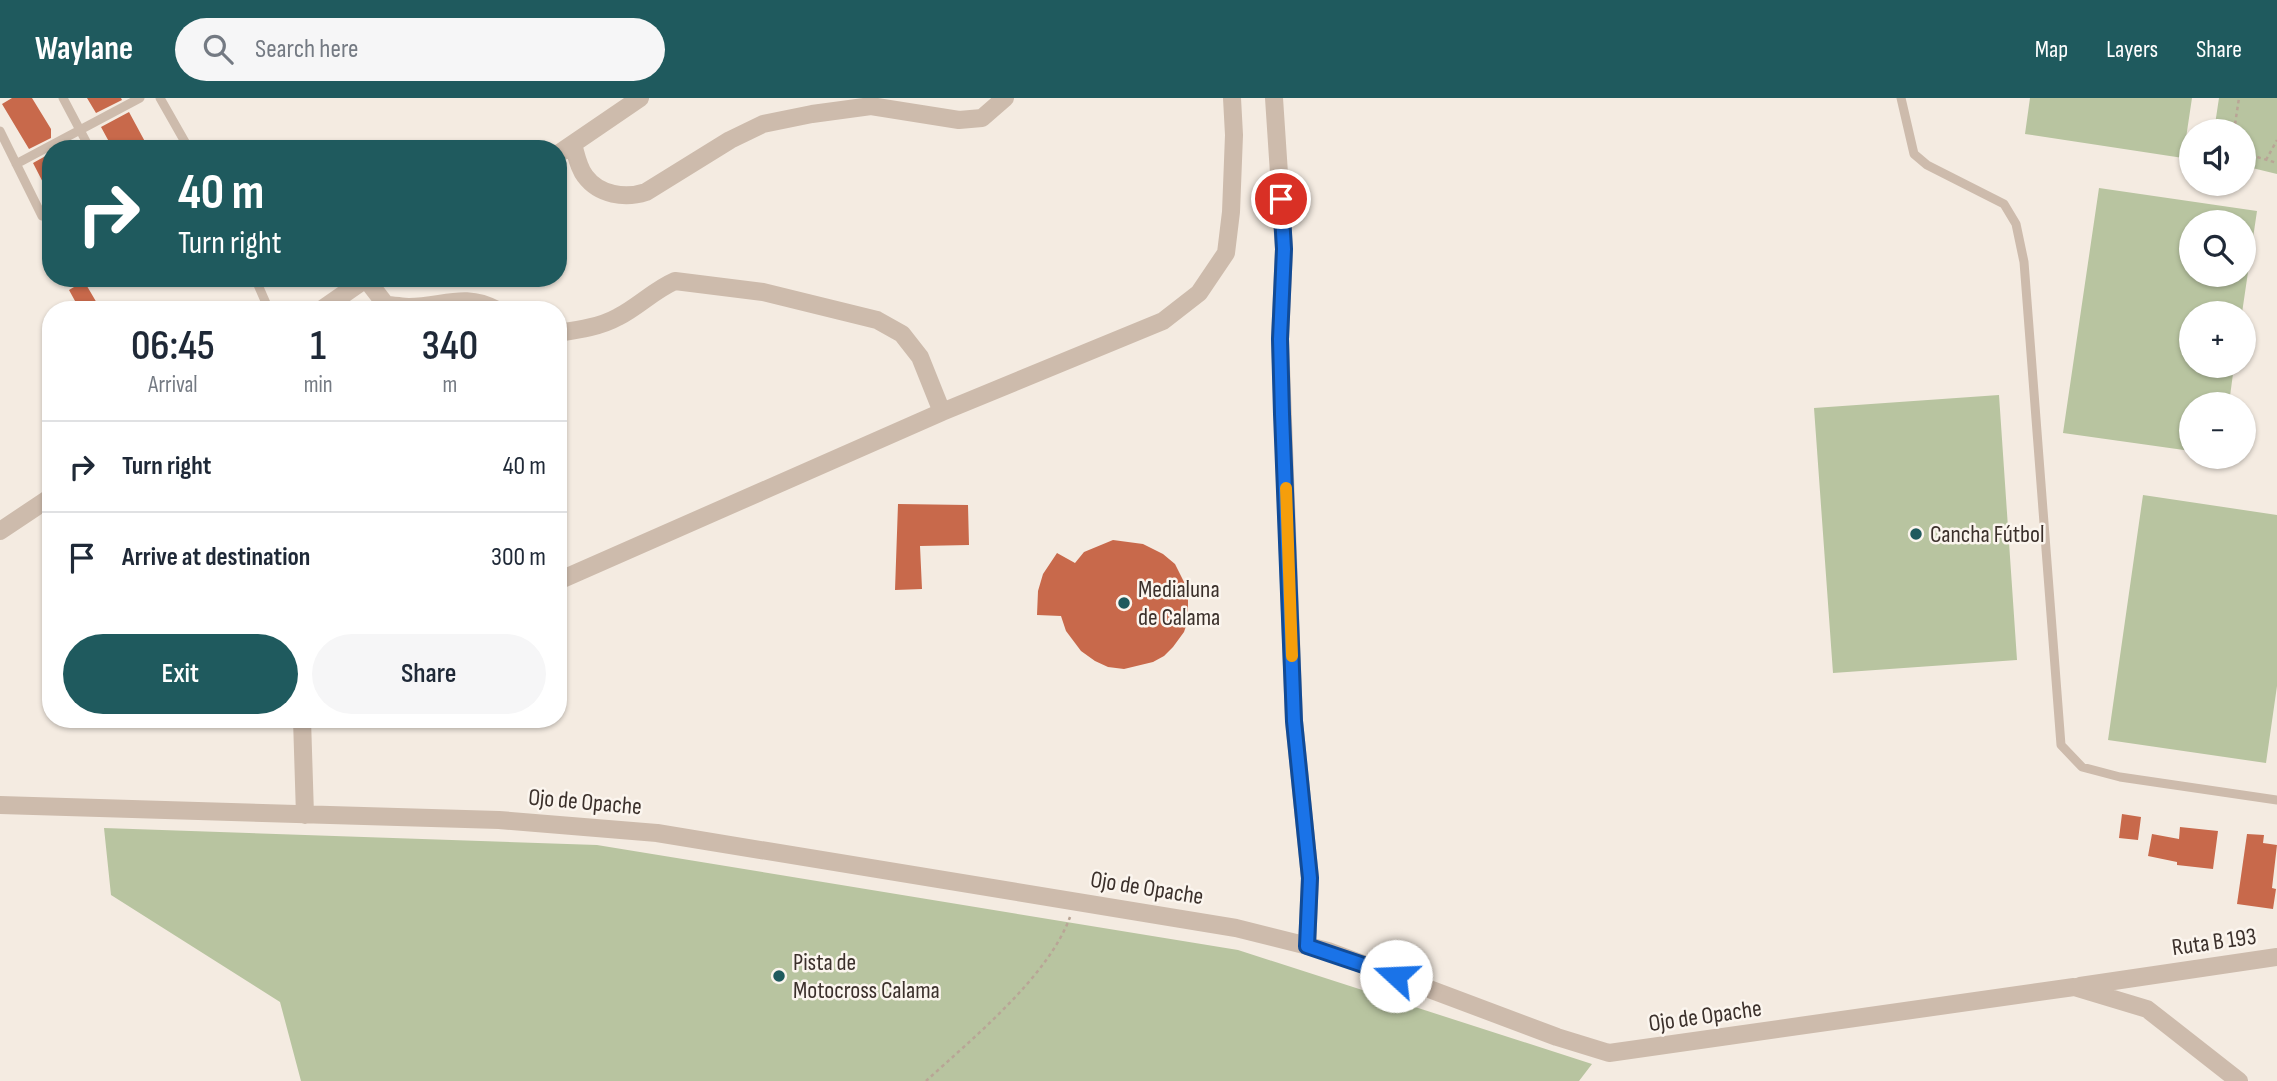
<!DOCTYPE html>
<html lang="en">
<head>
<meta charset="utf-8">
<style>
	body { margin:0; font-family:"Sofia Sans Condensed",sans-serif; background:#f6f6f7; color:#1f2937; height:100vh; display:flex; flex-direction:column; font-size:26px; white-space:nowrap }
	* { box-sizing:border-box; margin:0 }
	p { font-size:23px; color:#747a83 }
	.icon { flex:none; width:38px; height:38px; fill:none; stroke:currentColor; stroke-width:2; stroke-linecap:round; stroke-linejoin:round }
	.map { position:relative; flex:1; overflow:hidden }
	.details { position:absolute; left:42px; top:203px; width:525px; height:427px; display:flex; flex-direction:column; background:#fff; border-radius:28px; box-shadow:0 2px 5px #0004 }
	.details>* { flex:none }
	.hud { position:absolute; left:42px; top:42px; width:525px; height:147px; border-radius:28px; box-shadow:0 2px 5px #0004; background:#1f5a5e; color:#fff; overflow:hidden }
	.fabs { position:absolute; left:2179px; top:21px; display:grid; gap:14px }
	.fabs a { display:grid; place-items:center; width:77px; height:77px; border-radius:50%; background:#fff; box-shadow:0 2px 5px #0004; font-size:35px }
	.pin { position:absolute; display:grid; place-items:center; width:60px; height:60px; color:#fff; margin:-30px; border:4px solid #fff; border-radius:50%; box-shadow:0 2px 7px #0007 }
	.me { position:absolute; width:77px; margin:-38px; rotate:290deg; stroke-linejoin:round; filter:drop-shadow(0 0 5px #0008) }
	.turn { display:flex; align-items:center; gap:24px; height:147px; padding:0 21px; font-size:32px }
	.turn .icon { width:91px; height:91px; stroke-width:2.5 }
	.turn b { display:block; font-size:49px; line-height:60px }
	.eta { display:flex; justify-content:space-evenly; align-items:center; height:119px; text-align:center }
	.eta b { font-size:42px; font-weight:600; line-height:49px }
	.cta { display:flex; gap:14px; margin-top:auto; padding:14px 21px }
	.cta a { flex:1; height:80px; border-radius:42px; background:#1f5a5e; color:#fff; font-size:28px; font-weight:600; line-height:80px; text-align:center }
	.cta a+a { background:#f6f6f7; color:#1f2937 }
	ul { padding:0; list-style:none }
	li { display:flex; align-items:center; gap:21px; height:91px; padding:0 21px; border-top:2px solid #e0e1e3 }
	li div { flex:1 }
	li b { display:block; font-size:26px }
	li em { font-style:normal }
	header { display:flex; align-items:center; gap:42px; box-sizing:border-box; height:98px; padding:0 35px; background:#1f5a5e; color:#fff }
	header strong { font-size:33px }
	nav { display:flex; gap:38px; margin-inline-start:auto; font-size:24px }
	.search { width:490px; height:63px; background:#f6f6f7; display:flex; align-items:center; gap:18px; box-sizing:border-box; padding:0 24px; border-radius:38px; color:#747a83; font-size:26px }
	.map>svg:first-child { display:block }
	.green { fill:#b8c4a0; fill-rule:evenodd }
	.building { fill:#c8694b }
	.lines { fill:none; stroke-linecap:round; stroke-linejoin:round }
	.path { stroke:#b9a596; stroke-width:2.5; stroke-dasharray:3.5 3.5; stroke-linecap:butt }
	.service { stroke:#cdbbac; stroke-width:9 }
	.minor { stroke:#cdbbac; stroke-width:18 }
	.route-casing { stroke:#114b97; stroke-width:18 }
	.route { stroke:#1a73e8; stroke-width:12 }
	.slow { stroke:#f59e0b; stroke-width:12 }
	.poi-dot { fill:#1f5a5e; stroke:#fbf5ee; stroke-width:2.5 }
	.labels { text-anchor:middle; dominant-baseline:central; stroke-width:5; stroke-linejoin:round; paint-order:stroke }
	.poi-label { font-size:24px; fill:#3b302b; stroke:#fbf5ee; text-anchor:start }
	.street-label { font-size:24px; fill:#3b302b; stroke:#fbf5ee }
</style>
</head>
<body>
<header>
<strong>Waylane</strong>
<div class="search"><svg class="icon" aria-label="search" viewBox="0 0 24 24"><circle cx="10" cy="10" r="6"/><path d="M15 15l6 6"/></svg>Search here</div>
<nav><a>Map</a><a>Layers</a><a>Share</a></nav>
</header>
<div class="map">
<svg width="2277" height="983" viewBox="0 0 2277 983">
	<rect width="100%" height="100%" fill="#f4ebe1"/>
	<path class="green" d="M2030,0h162l-9,60 -158,-24z
		M2219,0h58v76l-33,-8v-35h-30z
		M2099,90l158,23 -15,102h-51v53h43l-5,38h-38v47l-128,-18zM2244,124v53h-53v-53z
		M1999,297l18,265 -184,13 -19,-265z
		M2143,397l134,20v171l-11,77 -158,-23z
		M104,730l493,17 641,105 354,114 -13,17h-1278l-21,-79 -169,-107z"/>
	<path class="building" d="M12,0h20l19,31v9l-22,11 -27,-45z
		M87,0h34l1,2 -26,13z
		M129,14l20,37h-36l-12,-22z
		M51,55v45l-18,-35z
		M84,183l17,29h-21l-11,-20z
		M898,406l70,1 1,40 -49,1 2,43 -27,1z
		M1113,442l30,4 20,10 12,10 11,22 2,10v24l-4,12 -11,15 -9,9 -11,6 -29,7 -16,-2 -13,-6 -14,-10 -15,-20 -5,-15 -24,-1 1,-24 5,-17 14,-21 18,10 9,-11z
		M2122,716l19,3 -3,23 -19,-2z
		M2180,729l38,4 -5,38 -36,-4v-3l-29,-6 4,-22 27,5z
		M2247,736l17,1 -1,8 14,2 -5,43 4,1 -3,20 -36,-5z"/>
	<g class="lines">
		<path class="path" d="M2234,33l5,-33
			M2244,55l33,10
			M2266,62l11,-20
			M926,983c47,-43 122,-104 144,-164"/>
		<path class="service" d="M63,0l27,51
			M160,0l29,51
			M1901,0l13,56 13,11 77,39 12,20 8,38 37,483 21,22 38,10 157,23
			M0,33l42,85
			M16,66l124,-66
			M255,180l14,32"/>
		<path class="minor" d="M1274,0l10,151 -4,90 14,382 16,157 -3,68
			M573,46c3,10 5,23 12,32 14,19 40,23 61,16l84,-52 33,-16 49,-10 59,-8 88,14 23,-2 23,-20
			M558,56l82,-56
			M366,181l20,26c8,0 16,2 23,2 34,0 55,-15 88,3
			M321,212l46,-32
			M558,235c20,-3 42,-6 60,-16 20,-10 36,-27 57,-36l88,11 114,28 25,14 18,23 22,55
			M0,433l51,-34
			M558,483l384,-169 221,-91 36,-28 27,-40 5,-41 3,-77 -2,-37
			M302,621l3,96
			M0,707l499,15 158,13 579,95 92,23 229,86 52,16 465,-66 73,22 92,72
			M2080,888l197,-29"/>
	</g>
	<g class="lines">
		<defs>
			<path id="route" d="M1281,101l3,50 -4,90 2,75 12,307 16,157 -3,68 89,30"/>
		</defs>
		<use href="#route" class="route-casing"/>
		<use href="#route" class="route"/>
		<path class="slow" d="M1286,390l6,168"/>
	</g>
	<g class="poi-dot">
		<circle cx="1916" cy="436" r="7"/>
		<circle cx="1124" cy="505" r="7"/>
		<circle cx="779" cy="878" r="7"/>
	</g>
	<g class="labels">
		<g class="poi-label">
			<text x="1930" y="436">Cancha Fútbol</text>
			<text x="1138" y="491">Medialuna<tspan x="1138" dy="28">de Calama</tspan></text>
			<text x="793" y="864">Pista de<tspan x="793" dy="28">Motocross Calama</tspan></text>
		</g>
		<g class="street-label">
			<text transform="translate(585 704) rotate(5)">Ojo de Opache</text>
			<text transform="translate(1147 790) rotate(9)">Ojo de Opache</text>
			<text transform="translate(2214 844) rotate(-8)">Ruta B 193</text>
			<text transform="translate(1705 918) rotate(-8)">Ojo de Opache</text>
		</g>
	</g>
</svg>
<div class="fabs">
<a><svg class="icon" aria-label="sound" viewBox="0 0 24 24"><path d="M4 9h4l5-4v14l-5-4H4zM17 9q2 3 0 6"/></svg></a>
<a><svg class="icon" aria-label="search" viewBox="0 0 24 24"><circle cx="10" cy="10" r="6"/><path d="M15 15l6 6"/></svg></a>
<a>+</a>
<a>−</a>
</div>
<div class="pin" style="left:1281px;top:101px;background:#d93025"><svg class="icon" aria-label="arrive" viewBox="0 0 24 24"><path d="M6 21V4h12l-3 4 3 4H6"/></svg></div>
<svg class="me" style="left:1396px;top:878px" viewBox="-20 -20 40 40"><circle r="19" fill="#fff"/><path d="M0-13L10 11 0 6-10 11z" fill="#1a73e8"/></svg>
<div class="hud">
<div class="turn"><svg class="icon" aria-label="right" viewBox="0 0 24 24"><path d="M7 20v-9h11M14 6l5 5-5 5"/></svg><div><b>40 m</b>Turn right</div></div>
</div>
<section class="details">
<div class="eta">
<div><b>06:45</b><p>Arrival</p></div>
<div><b>1</b><p>min</p></div>
<div><b>340</b><p>m</p></div>
</div>
<ul>
<li><svg class="icon" aria-label="right" viewBox="0 0 24 24"><path d="M7 20v-9h11M14 6l5 5-5 5"/></svg><div><b>Turn right</b></div><em>40 m</em></li>
<li><svg class="icon" aria-label="arrive" viewBox="0 0 24 24"><path d="M6 21V4h12l-3 4 3 4H6"/></svg><div><b>Arrive at destination</b></div><em>300 m</em></li>
</ul>
<div class="cta"><a>Exit</a><a>Share</a></div>
</section>
</div>
</body>
</html>
